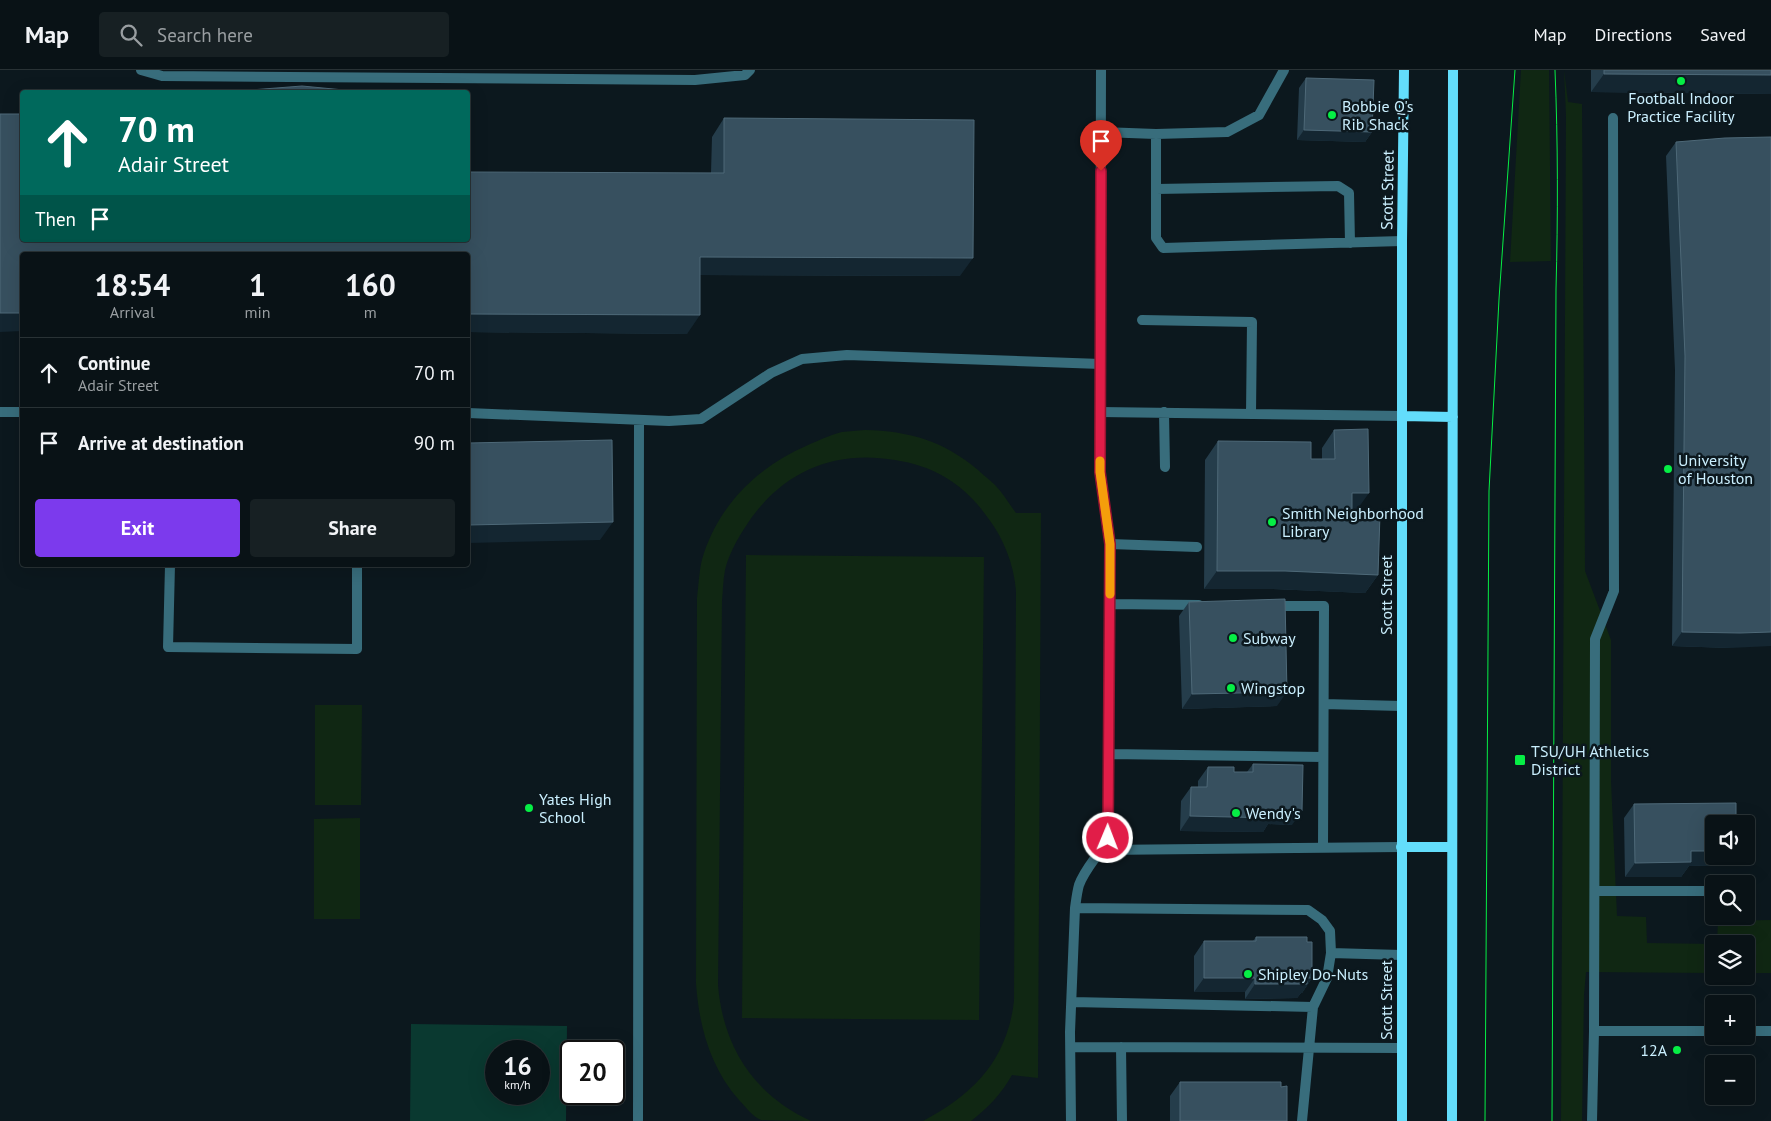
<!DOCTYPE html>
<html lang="en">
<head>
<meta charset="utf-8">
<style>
	body { margin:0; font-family:"PT Sans",sans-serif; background:#172023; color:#f1f3f6; height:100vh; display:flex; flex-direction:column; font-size:19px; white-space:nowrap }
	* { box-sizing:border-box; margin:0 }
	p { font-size:16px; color:#999ea1 }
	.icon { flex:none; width:28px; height:28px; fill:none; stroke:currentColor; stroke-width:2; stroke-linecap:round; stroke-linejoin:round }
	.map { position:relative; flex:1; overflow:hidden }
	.sheet { position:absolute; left:20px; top:182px; width:450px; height:315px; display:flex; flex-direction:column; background:#091216; border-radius:5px; box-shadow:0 5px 20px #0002,0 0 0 1px #293235 }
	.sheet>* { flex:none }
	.hud { position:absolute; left:20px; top:20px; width:450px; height:152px; border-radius:5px; box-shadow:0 5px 20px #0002,0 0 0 1px #293235; background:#00695c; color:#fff; overflow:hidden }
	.controls { position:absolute; left:1705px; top:745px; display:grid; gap:10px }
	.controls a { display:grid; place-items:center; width:50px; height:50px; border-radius:5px; background:#091216; box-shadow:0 5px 20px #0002,0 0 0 1px #293235; font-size:25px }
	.speed { position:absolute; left:485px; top:970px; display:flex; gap:10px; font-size:25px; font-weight:700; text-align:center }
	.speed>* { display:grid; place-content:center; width:65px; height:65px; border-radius:50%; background:#091216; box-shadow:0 5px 20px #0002,0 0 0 1px #293235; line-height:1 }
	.speed small { font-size:12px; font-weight:400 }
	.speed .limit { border:2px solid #111; border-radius:8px; background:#fff; color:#111 }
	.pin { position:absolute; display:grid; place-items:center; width:42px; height:42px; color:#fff; margin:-51px -21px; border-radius:50% 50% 50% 0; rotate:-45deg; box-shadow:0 0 5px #0007 }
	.pin .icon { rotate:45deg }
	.me { position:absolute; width:55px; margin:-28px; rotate:1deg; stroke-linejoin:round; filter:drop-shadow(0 0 4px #0008) }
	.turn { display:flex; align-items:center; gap:18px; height:105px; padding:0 15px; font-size:22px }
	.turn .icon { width:65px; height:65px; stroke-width:2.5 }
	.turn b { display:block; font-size:35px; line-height:42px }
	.then { display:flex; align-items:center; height:48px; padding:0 15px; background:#0003; gap:10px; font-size:19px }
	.eta { display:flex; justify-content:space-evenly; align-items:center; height:85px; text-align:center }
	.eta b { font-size:30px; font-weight:600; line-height:35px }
	.primary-button { display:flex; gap:10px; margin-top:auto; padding:10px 15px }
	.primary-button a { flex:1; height:58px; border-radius:5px; background:#7c3aed; color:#fff; font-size:20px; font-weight:600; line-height:58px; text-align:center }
	.primary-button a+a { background:#172023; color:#f1f3f6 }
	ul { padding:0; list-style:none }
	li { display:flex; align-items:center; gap:15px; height:70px; padding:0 15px; border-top:1px solid #293235 }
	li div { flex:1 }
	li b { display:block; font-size:19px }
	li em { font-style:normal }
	header { display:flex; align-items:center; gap:30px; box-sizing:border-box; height:70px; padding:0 25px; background:#091216; border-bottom:1px solid #293235 }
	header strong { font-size:24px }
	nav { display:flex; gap:28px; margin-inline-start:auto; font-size:18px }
	.search { width:350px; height:45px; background:#172023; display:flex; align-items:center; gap:12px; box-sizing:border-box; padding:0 18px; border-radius:5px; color:#999ea1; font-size:19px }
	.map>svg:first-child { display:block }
	.green { fill:#102713 }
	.water { fill:#0a3930; fill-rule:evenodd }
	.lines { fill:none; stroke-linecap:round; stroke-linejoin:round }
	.lane { stroke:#386d7c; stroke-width:10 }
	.street { stroke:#386d7c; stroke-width:10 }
	.secondary { stroke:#63ddfb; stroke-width:10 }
	.tram { stroke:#06ee45; stroke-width:1 }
	.wall { fill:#253d4b }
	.shaded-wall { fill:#142631 }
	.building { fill:#37505f; stroke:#4e6978 }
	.route-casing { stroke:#92132f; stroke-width:12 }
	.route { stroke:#e11d48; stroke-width:9 }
	.slow { stroke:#f59e0b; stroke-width:9 }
	.poi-dot { fill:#06ee45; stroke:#0c181e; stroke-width:2 }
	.labels { text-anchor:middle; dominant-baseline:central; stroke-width:5; stroke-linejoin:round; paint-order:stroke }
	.poi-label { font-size:16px; fill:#caeffe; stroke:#0c181e; text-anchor:start }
	.street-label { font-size:16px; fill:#caeffe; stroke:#0c181e }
</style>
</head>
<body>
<header>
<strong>Map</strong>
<div class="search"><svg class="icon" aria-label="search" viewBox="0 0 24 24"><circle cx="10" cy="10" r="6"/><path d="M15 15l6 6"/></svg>Search here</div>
<nav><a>Map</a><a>Directions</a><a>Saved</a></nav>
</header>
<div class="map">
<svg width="1771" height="1051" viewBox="0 0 1771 1051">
	<rect width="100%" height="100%" fill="#0c181e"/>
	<path class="green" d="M1521,0h28l2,191 -41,1z
		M1564,0l4,32 14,2 3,467 26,69v141l6,135 29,1 1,26 67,1v29l-128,-1 -2,23 -2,126h-21l5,-1006z
		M865,360c44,1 79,11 113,40 5,5 12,10 17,15 8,8 14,19 21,28h25l-3,565 -26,-3c-10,18 -24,33 -41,46h-48c51,-27 84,-61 91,-120l2,-410c-2,-26 -12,-52 -28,-73 -23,-33 -53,-52 -93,-58 -64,-11 -117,14 -151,69 -8,12 -16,28 -19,41 -2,10 -2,21 -3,31l-4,384c5,62 36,110 93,136 -9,0 -43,0 -50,-1 -8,-3 -16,-14 -22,-20 -29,-33 -40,-74 -43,-117l1,-385c2,-15 2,-31 7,-45 17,-50 54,-86 102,-107 11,-5 24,-11 36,-14 7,-1 15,-1 23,-2z
		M746,485l238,2 -5,463 -237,-2z
		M315,635h47l-1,100h-46z
		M360,748v101h-46v-100z
		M1771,850v53h-25v-29h-29l1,-23z"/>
	<path class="water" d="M411,954l156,2 -1,95h-156zM496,981h43v43h-43z"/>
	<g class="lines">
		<path class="lane" d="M141,0l21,6 533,4 50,-5 5,-5
			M1102,62l54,2v104l7,10 239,-7
			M1156,64l71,-2 32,-17 25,-45
			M1156,119l182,-3 11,7 1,50
			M1142,250l110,2 -1,92
			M0,342h22
			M1100,342l302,4
			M1164,342l1,55
			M468,343l201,8 32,-2 70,-46 31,-14 45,-4 254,9
			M170,495l-2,82 189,2v-84
			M1110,534l89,1
			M1273,536h51l-1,242
			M1324,634l77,2
			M1109,684l214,3
			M1102,780l299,-3
			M1595,821h119
			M1746,821h2
			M1075,838c1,-7 2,-16 4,-23 6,-17 21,-31 29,-47l2,-294 87,3
			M1331,883l70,2
			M1072,932l241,5
			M1594,961l1,-392 19,-48 -1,-473
			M1746,961h25
			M1071,977l330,1
			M1121,977l1,74
			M638,1051l1,-701
			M1071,1051l-1,-89 5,-124 233,2 14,10 8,11 1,22 -4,25 -14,29 -11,114
			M1592,1051l2,-90h120"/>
		<path class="street" d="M1101,0l-1,402 10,72"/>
		<path class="secondary" d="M1402,346l51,1
			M1401,777h51
			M1402,1051v-880l2,-171
			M1452,1051l1,-1051"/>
		<path class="tram" d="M1485,1051l4,-630 10,-192 16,-229
			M1552,1051l4,-832c2,-73 2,-146 -1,-219"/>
	</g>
	<path class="wall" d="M1591,0h180v24l-180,-2z
		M1306,8l66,54 -7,10 -68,-2 2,-52z
		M724,48l236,158 -260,-1 -13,59 -219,-2v-77l-446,-15 689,-67 1,-36z
		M1676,72l54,506 -58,-2 3,-276 -9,-214z
		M1334,360l22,81 -4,1v1l26,62 -13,18 -92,-4h-69l1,-129 13,-19 93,18h11v-11z
		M1189,532l88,104 -95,3 -3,-93z
		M1253,694l39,61 -24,-1 -5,8 -83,-1 1,-30 10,-14h7v-6l10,-14 26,5h13z
		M1634,734l93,61 -38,1 -8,11h-56l-1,-59z
		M1256,867l51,5 5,36 -10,15h-1l-4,5 -52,1v-7h-51v-36l10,-15h49z
		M1180,1012l101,5 6,34h-117v-25z"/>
	<path class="shaded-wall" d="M1604,4l167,1v19l-180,-2z
		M1304,60l68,2 -7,10 -68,-2z
		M700,187l273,1 -13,18 -272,-1z
		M0,243h22v18l-22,1z
		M468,244l232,1 -13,19 -219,-2z
		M1352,423h17l-13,18 -16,1z
		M613,452l-13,18 -132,3v-18z
		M1217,501h68l93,4 -13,18 -92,-4h-69z
		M1682,562h89v14l-41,2 -58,-2z
		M1287,622l-10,14 -95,3 10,-15z
		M1274,740l28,1 -10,14 -24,-1 -5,8 -83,-1 10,-15z
		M1691,781h23v5h19l-6,9 -38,1 -8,11h-56l10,-14z
		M1204,908h51l-10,14h-51z
		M1307,908h5l-10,15h-1l-4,5 -52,1 10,-15z"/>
	<path class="building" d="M1604,0h167v5l-167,-1z
		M1306,8l68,2 -2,52 -68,-2z
		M302,16l63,6h-140z
		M0,44h22v126h446v-68l256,1v-55l250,2 -1,138 -273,-1v58l-232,-1v-59h-446v58h-22z
		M1771,67v495l-31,1 -58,-1 3,-276 -9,-214 49,-4z
		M1368,359l1,64h-17v20l28,1 -2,61 -93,-4h-68l1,-130 93,1v17h24l-1,-29z
		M612,370l1,82 -145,3v-82z
		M1285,529l2,93 -95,2 -3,-92z
		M1253,694l50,1 -1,46 -28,-1 -1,8 -83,-2 1,-29h16l1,-20h26v5h19z
		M1736,733v21h-22v27h-23v11l-56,1 -1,-59z
		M1256,867h51v5h5v36h-5v6h-52v-6h-51v-37h52z
		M1180,1012h101v5l6,-1v35h-107z"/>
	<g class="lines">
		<defs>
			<path id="route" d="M1101,101l-1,301 10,72 -2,294"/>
		</defs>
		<use href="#route" class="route-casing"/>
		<use href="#route" class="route"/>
		<path class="slow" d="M1100,391v11l10,72v50"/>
	</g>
	<g class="poi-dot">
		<circle cx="1681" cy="11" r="5"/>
		<circle cx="1332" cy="45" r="5"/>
		<circle cx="1668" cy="399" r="5"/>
		<circle cx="1272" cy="452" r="5"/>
		<circle cx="1233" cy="568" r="5"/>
		<circle cx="1231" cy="618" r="5"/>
		<rect x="1514" y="684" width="12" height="12" rx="2.5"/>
		<circle cx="529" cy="738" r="5"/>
		<circle cx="1236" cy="743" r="5"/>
		<circle cx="1248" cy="904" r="5"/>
		<circle cx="1677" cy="980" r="5"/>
	</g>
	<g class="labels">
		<g class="poi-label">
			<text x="1681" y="28" text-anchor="middle">Football Indoor<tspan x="1681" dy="18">Practice Facility</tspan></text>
			<text x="1342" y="36">Bobbie Q's<tspan x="1342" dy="18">Rib Shack</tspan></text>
			<text x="1678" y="390">University<tspan x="1678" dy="18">of Houston</tspan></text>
			<text x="1282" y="443">Smith Neighborhood<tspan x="1282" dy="18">Library</tspan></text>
			<text x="1243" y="568">Subway</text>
			<text x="1241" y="618">Wingstop</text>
			<text x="1531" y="681">TSU/UH Athletics<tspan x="1531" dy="18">District</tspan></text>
			<text x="539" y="729">Yates High<tspan x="539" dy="18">School</tspan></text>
			<text x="1246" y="743">Wendy's</text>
			<text x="1258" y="904">Shipley Do-Nuts</text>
			<text x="1667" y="980" text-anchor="end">12A</text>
		</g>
		<g class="street-label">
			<text transform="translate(1387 120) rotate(-89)">Scott Street</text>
			<text transform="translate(1386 525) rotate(-90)">Scott Street</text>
			<text transform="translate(1386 930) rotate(-90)">Scott Street</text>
		</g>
	</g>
</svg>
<div class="controls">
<a><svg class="icon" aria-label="sound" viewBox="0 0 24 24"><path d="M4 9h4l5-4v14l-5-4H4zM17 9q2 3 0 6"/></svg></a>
<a><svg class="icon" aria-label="search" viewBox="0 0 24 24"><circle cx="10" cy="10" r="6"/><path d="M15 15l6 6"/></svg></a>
<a><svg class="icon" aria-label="layers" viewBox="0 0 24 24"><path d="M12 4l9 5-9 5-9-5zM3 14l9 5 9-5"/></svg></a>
<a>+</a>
<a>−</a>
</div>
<div class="speed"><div>16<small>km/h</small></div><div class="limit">20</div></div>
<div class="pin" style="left:1101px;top:101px;background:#d93025"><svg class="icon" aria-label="arrive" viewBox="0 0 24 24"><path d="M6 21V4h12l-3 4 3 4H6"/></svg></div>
<svg class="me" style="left:1108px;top:768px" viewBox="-20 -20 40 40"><circle r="17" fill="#e11d48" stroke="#fff" stroke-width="3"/><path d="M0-11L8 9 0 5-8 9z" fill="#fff"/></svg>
<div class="hud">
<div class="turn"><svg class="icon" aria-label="ahead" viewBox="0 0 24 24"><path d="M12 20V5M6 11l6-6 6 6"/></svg><div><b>70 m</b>Adair Street</div></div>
<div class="then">Then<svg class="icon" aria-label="arrive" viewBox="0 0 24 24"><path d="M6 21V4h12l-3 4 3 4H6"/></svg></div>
</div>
<section class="sheet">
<div class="eta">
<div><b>18:54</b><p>Arrival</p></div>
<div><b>1</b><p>min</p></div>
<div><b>160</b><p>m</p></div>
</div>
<ul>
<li><svg class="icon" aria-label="ahead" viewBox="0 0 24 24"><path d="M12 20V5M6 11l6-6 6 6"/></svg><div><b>Continue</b><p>Adair Street</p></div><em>70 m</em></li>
<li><svg class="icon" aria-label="arrive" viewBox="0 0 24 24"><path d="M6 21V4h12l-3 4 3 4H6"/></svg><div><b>Arrive at destination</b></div><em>90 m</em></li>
</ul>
<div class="primary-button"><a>Exit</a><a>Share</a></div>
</section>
</div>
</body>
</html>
